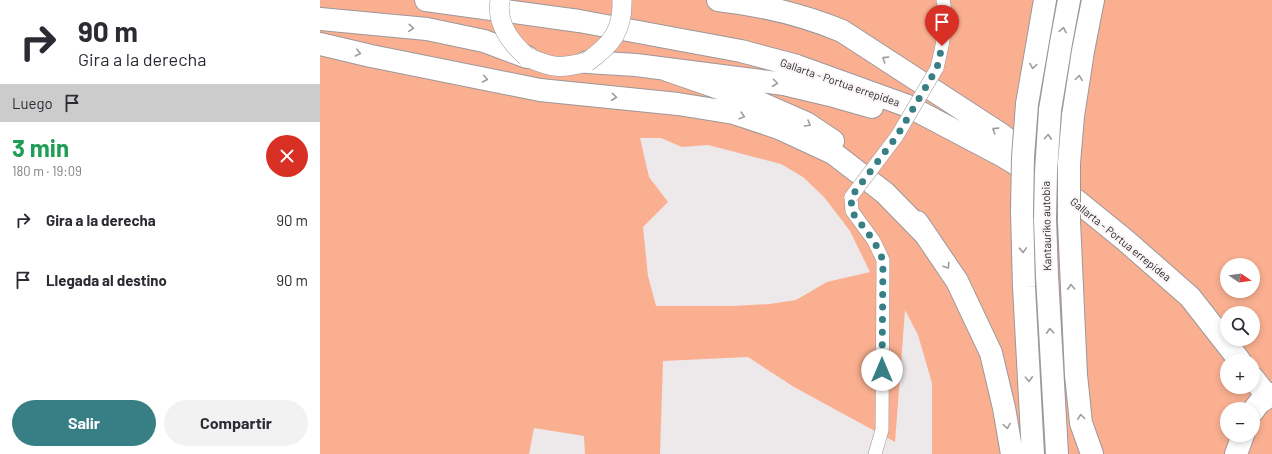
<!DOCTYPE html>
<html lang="es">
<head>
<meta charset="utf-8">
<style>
	body { margin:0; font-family:Barlow,sans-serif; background:#f2f2f3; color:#2b2b33; height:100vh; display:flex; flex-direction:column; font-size:15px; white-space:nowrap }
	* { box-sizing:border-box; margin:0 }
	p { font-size:13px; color:#7c7c81 }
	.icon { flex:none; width:22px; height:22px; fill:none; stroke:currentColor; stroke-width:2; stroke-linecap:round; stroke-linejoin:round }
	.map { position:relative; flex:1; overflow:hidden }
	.drawer { display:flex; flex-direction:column; background:#fff; width:320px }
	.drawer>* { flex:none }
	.guide { background:#fff; color:#2b2b33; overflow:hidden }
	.needle { width:26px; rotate:103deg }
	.tools { position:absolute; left:900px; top:258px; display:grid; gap:8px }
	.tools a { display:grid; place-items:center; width:40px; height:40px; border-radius:50%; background:#fff; box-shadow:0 2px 6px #0003; font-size:20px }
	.pin { position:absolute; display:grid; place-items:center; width:34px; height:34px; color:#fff; margin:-41px -17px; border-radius:50% 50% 50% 0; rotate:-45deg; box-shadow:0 0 4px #0007 }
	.pin .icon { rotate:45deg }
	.me { position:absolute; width:44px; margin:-22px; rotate:0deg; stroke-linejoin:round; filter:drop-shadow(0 0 3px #0008) }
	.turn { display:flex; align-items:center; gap:14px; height:84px; padding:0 12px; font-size:18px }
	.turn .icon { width:52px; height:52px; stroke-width:2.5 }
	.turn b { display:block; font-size:28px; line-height:34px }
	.then { display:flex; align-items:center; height:38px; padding:0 12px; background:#0003; gap:8px; font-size:15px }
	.round { display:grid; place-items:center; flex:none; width:42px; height:42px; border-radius:21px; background:#f2f2f3 }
	.overview { display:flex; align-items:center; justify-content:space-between; height:68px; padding:0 12px }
	h1 { font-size:24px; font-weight:700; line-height:30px; color:#1e9e55 }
	.action { display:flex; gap:8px; margin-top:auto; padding:8px 12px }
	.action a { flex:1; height:46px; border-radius:24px; background:#377f84; color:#fff; font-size:16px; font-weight:700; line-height:46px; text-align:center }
	.action a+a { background:#f2f2f3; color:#2b2b33 }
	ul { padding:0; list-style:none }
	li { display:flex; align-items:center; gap:12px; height:60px; padding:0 12px }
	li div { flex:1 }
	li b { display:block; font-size:15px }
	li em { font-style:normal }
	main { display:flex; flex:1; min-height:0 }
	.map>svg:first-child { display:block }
	.green { fill:#f9af90; fill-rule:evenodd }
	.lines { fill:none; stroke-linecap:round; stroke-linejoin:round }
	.street-casing { stroke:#9d979a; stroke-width:14 }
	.secondary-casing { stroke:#9d979a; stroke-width:20 }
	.highway-casing { stroke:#9d979a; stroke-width:24 }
	.street { stroke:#fff; stroke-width:13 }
	.secondary { stroke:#fff; stroke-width:19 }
	.highway { stroke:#fff; stroke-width:22 }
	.street-bridge-casing { stroke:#9d979a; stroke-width:14; stroke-linecap:butt }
	.secondary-bridge-casing { stroke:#9d979a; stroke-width:20; stroke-linecap:butt }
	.highway-bridge-casing { stroke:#9d979a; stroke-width:24; stroke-linecap:butt }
	.street-bridge { stroke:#fff; stroke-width:13 }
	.secondary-bridge { stroke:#fff; stroke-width:19 }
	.highway-bridge { stroke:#fff; stroke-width:22 }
	.oneway { stroke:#9e9d9d }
	.route { stroke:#377f84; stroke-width:7; stroke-dasharray:0 12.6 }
	.labels { text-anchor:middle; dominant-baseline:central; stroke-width:4; stroke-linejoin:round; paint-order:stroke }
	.street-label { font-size:11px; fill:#272526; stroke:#fbf5f8 }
</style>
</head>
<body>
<main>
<section class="drawer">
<div class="guide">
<div class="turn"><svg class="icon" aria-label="right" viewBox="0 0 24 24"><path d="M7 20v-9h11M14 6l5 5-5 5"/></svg><div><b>90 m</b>Gira a la derecha</div></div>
<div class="then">Luego<svg class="icon" aria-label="arrive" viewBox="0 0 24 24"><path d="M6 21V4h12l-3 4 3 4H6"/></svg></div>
</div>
<div class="overview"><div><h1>3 min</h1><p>180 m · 19:09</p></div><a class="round" style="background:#d93025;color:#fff"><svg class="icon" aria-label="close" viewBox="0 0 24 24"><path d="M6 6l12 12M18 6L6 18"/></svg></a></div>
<ul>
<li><svg class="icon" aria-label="right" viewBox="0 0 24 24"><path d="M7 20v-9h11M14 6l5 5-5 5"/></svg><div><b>Gira a la derecha</b></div><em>90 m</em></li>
<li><svg class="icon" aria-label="arrive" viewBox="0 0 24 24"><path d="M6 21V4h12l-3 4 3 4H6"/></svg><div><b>Llegada al destino</b></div><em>90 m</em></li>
</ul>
<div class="action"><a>Salir</a><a>Compartir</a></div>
</section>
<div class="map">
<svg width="952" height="454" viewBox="0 0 952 454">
	<rect width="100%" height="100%" fill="#ede8ea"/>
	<path class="green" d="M0,0h952v454h-340v-71l-14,-48 -13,-25 -10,132 -101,-55 -46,-30 -85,4 -3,93h-75l-1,-18 -50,-8 -5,26h-209zM320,138h21l21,9 26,-2 73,19 22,13 21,20 26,34 20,41 -43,10 -31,18 -26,4 -37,2h-77l-8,-30 -5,-49 25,-25 -19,-25zM907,265h26v26h-26zM907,313h26v26h-26zM907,361h26v26h-26zM907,409h26v26h-26z"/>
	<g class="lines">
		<defs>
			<path id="street" d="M617,68c5,-22 12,-46 6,-68
				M531,197l1,14 22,30 9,19 -1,170 -7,24"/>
			<path id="secondary" d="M207,57c25,11 33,12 60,5"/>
			<path id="highway" d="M106,0l153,21 162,30 56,15 111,40 95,50 74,45 48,39 65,57 50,64
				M398,0c44,5 83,14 124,31l160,104 34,26
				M0,19l107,10 57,12 43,16
				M0,44l51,12 169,34 138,14 56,9 45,15 54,25 52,40 40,41
				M267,62l49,3 148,19 46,11 42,12
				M347,70l84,29 55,24 27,18
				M707,104l18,-104
				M730,110l11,-67 8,-43
				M753,116l10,-65 10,-51
				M702,211l2,76 9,167
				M725,218l2,58 10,178
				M749,221l7,154 5,48 11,31
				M597,222l40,59 34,72 13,55 8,46
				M933,378l14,18
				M933,411l6,-8 13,-9
				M916,454l7,-19"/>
		</defs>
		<use href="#street" class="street-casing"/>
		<use href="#secondary" class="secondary-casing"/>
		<use href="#highway" class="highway-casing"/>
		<use href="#street" class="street"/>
		<use href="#secondary" class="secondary"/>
		<use href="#highway" class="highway"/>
		<defs>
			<path id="street-bridge" d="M531,197l46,-61 40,-68"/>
			<path id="secondary-bridge" d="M180,0c-4,23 11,43 27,57
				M267,62c24,-17 36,-31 35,-62"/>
			<path id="highway-bridge" d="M702,211l1,-54 4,-53
				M725,218l1,-46 4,-62
				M749,221v-58l4,-47"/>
		</defs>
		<use href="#street-bridge" class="street-bridge-casing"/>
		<use href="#secondary-bridge" class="secondary-bridge-casing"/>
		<use href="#highway-bridge" class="highway-bridge-casing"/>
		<use href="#street-bridge" class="street-bridge"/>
		<use href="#secondary-bridge" class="secondary-bridge"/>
		<use href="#highway-bridge" class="highway-bridge"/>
	</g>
	<defs><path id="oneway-chevron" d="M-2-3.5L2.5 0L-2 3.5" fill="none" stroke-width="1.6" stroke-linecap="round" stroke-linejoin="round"/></defs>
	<g class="oneway">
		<use href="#oneway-chevron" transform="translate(91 28) rotate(5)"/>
		<use href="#oneway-chevron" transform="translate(743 30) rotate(-79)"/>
		<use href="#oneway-chevron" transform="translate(38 53) rotate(13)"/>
		<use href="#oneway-chevron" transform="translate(565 59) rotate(-147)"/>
		<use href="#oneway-chevron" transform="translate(713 66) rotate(99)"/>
		<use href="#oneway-chevron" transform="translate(759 78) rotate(-82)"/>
		<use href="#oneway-chevron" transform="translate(165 79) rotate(11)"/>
		<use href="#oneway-chevron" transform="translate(455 83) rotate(7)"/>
		<use href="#oneway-chevron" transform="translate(294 97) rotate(6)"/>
		<use href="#oneway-chevron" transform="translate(422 116) rotate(18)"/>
		<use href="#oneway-chevron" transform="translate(488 124) rotate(30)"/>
		<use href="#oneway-chevron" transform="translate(675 130) rotate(-147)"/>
		<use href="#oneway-chevron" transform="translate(728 137) rotate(-86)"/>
		<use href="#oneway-chevron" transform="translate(703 250) rotate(88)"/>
		<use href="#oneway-chevron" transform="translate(627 266) rotate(56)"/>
		<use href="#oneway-chevron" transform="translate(751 287) rotate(-93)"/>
		<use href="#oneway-chevron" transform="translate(730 331) rotate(-93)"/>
		<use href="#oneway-chevron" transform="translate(709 379) rotate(87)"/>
		<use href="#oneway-chevron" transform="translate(761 417) rotate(-97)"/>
		<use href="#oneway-chevron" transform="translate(687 426) rotate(81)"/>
	</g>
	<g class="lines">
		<path class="route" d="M562,370l1,-110 -9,-19 -22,-29 -1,-15 46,-61 40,-68 5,-22"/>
	</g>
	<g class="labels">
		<g class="street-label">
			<text transform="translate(520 82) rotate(19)">Gallarta - Portua errepidea</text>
			<text transform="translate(726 226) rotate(-91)">Kantauriko autobia</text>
			<text transform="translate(801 239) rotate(39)">Gallarta - Portua errepidea</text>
		</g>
	</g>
</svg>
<div class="tools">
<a><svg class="needle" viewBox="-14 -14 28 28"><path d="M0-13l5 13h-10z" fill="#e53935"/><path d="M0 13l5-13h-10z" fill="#7c7c81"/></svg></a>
<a><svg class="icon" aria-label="search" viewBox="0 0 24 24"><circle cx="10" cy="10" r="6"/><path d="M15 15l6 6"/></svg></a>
<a>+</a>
<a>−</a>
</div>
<div class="pin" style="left:622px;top:46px;background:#d93025"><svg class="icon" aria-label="arrive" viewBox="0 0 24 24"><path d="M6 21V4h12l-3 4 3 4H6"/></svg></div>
<svg class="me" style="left:562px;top:370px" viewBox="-20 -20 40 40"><circle r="19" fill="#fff"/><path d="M0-13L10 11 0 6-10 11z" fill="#377f84"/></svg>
</div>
</main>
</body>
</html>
